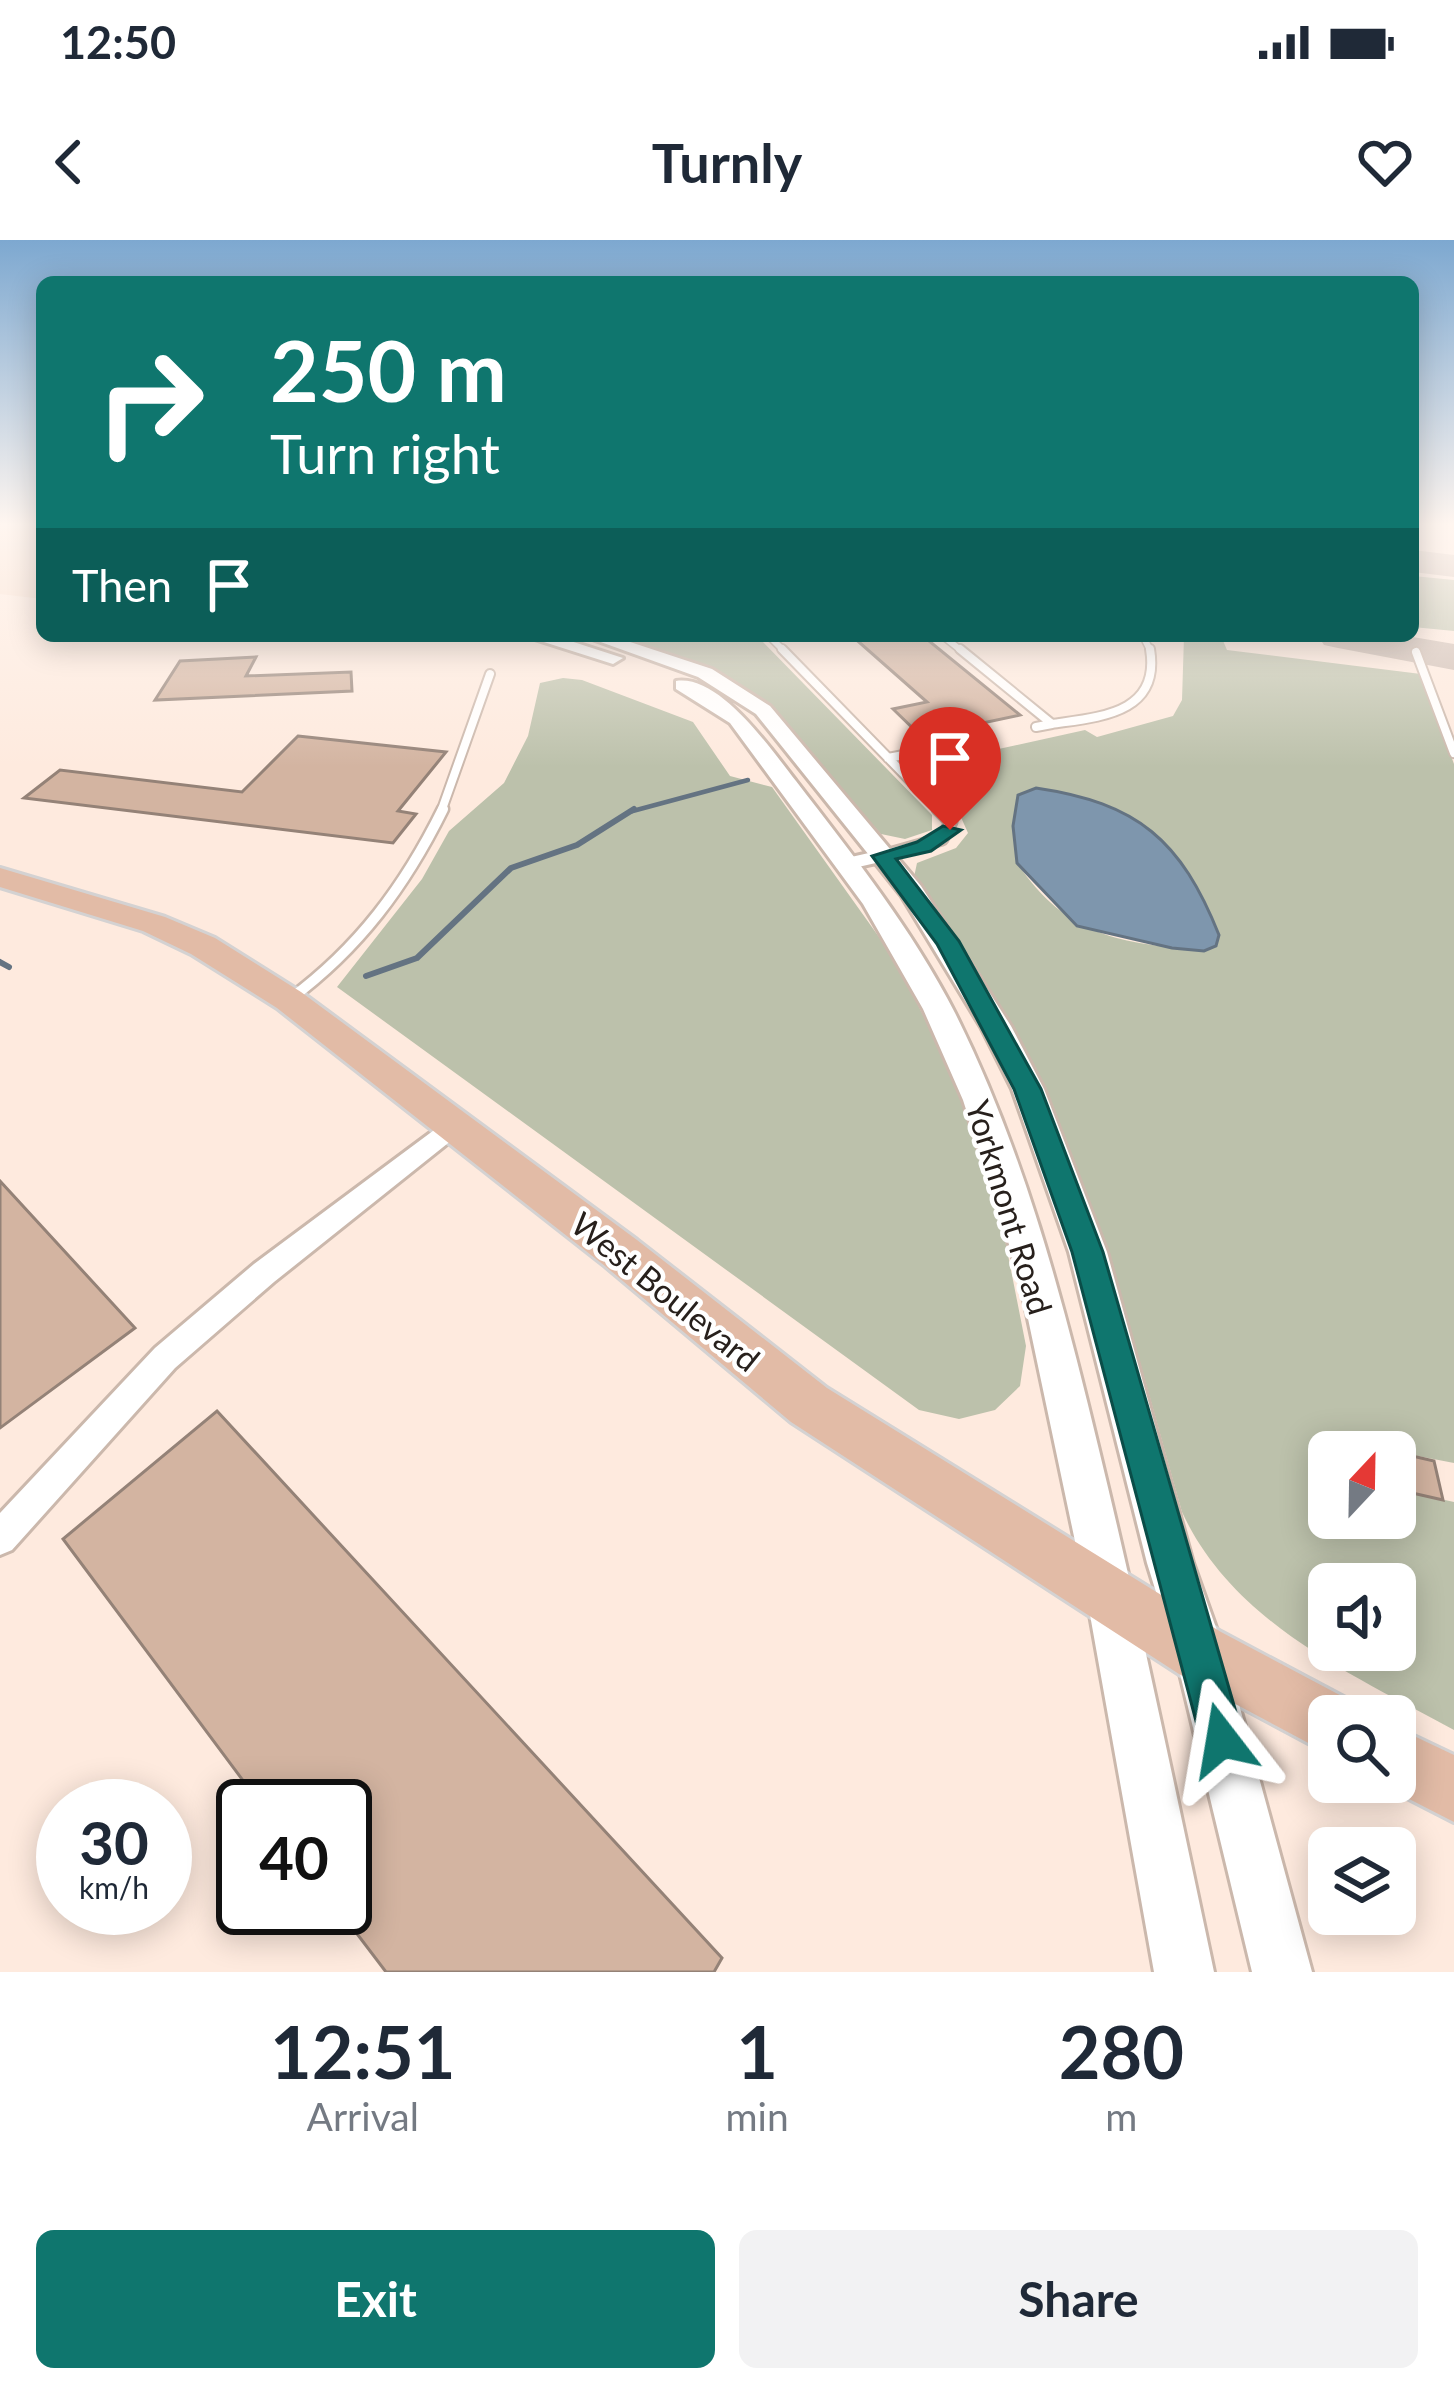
<!DOCTYPE html>
<html lang="en">
<head>
<meta charset="utf-8">
<style>
	body { margin:0; font-family:Lato,sans-serif; background:#f2f2f3; color:#1f2937; height:100vh; display:flex; flex-direction:column; font-size:45px; white-space:nowrap }
	* { box-sizing:border-box; margin:0 }
	p { font-size:39px; color:#747a83 }
	.icon { flex:none; width:66px; height:66px; fill:none; stroke:currentColor; stroke-width:2; stroke-linecap:round; stroke-linejoin:round }
	.map { position:relative; height:1732px; overflow:hidden }
	.sheet { display:flex; flex-direction:column; background:#fff; flex:1 }
	.sheet>* { flex:none }
	.guide { position:absolute; left:36px; top:36px; width:1383px; height:366px; border-radius:18px; box-shadow:0 6px 30px #0003; background:#0f766e; color:#fff; overflow:hidden }
	.needle { width:78px; rotate:22deg }
	.controls { position:absolute; left:1308px; top:1191px; display:grid; gap:24px }
	.controls a { display:grid; place-items:center; width:108px; height:108px; border-radius:18px; background:#fff; box-shadow:0 6px 30px #0003; font-size:60px }
	.speed { position:absolute; left:36px; top:1539px; display:flex; gap:24px; font-size:60px; font-weight:700; text-align:center }
	.speed>* { display:grid; place-content:center; width:156px; height:156px; border-radius:50%; background:#fff; box-shadow:0 6px 30px #0003; line-height:1 }
	.speed small { font-size:30px; font-weight:400 }
	.speed .limit { border:6px solid #111; border-radius:18px; background:#fff; color:#111 }
	.pin { position:absolute; display:grid; place-items:center; width:102px; height:102px; color:#fff; margin:-123px -51px; border-radius:50% 50% 50% 0; rotate:-45deg; box-shadow:0 0 12px #0007 }
	.pin .icon { rotate:45deg }
	.me { position:absolute; width:132px; margin:-66px; rotate:346deg; stroke-linejoin:round; filter:drop-shadow(0 0 9px #0008) }
	.turn { display:flex; align-items:center; gap:42px; height:252px; padding:0 36px; font-size:54px }
	.turn .icon { width:156px; height:156px; stroke-width:2.5 }
	.turn b { display:block; font-size:84px; line-height:102px }
	.then { display:flex; align-items:center; height:114px; padding:0 36px; background:#0003; gap:24px; font-size:45px }
	.eta { display:flex; justify-content:space-evenly; align-items:center; height:204px; text-align:center }
	.eta b { font-size:72px; font-weight:700; line-height:84px }
	.action { display:flex; gap:24px; margin-top:auto; padding:24px 36px }
	.action a { flex:1; height:138px; border-radius:18px; background:#0f766e; color:#fff; font-size:48px; font-weight:700; line-height:138px; text-align:center }
	.action a+a { background:#f2f2f3; color:#1f2937 }
	.status { display:flex; justify-content:space-between; align-items:center; height:84px; padding:0 60px; background:#fff; direction:ltr }
	.status svg { height:33px; fill:currentColor }
	header { display:flex; justify-content:space-between; align-items:center; height:156px; padding:0 36px; background:#fff; font-size:54px; font-weight:700 }
	.map>svg:first-child { display:block }
	.built { fill:#f8ddcc }
	.green { fill:#bcc1ab; fill-rule:evenodd }
	.water { fill:#7e96ad; stroke:#647382; stroke-width:3 }
	.lines { fill:none; stroke-linecap:round; stroke-linejoin:round }
	.stream-far1 { stroke:#647382; stroke-width:4.5 }
	.stream { stroke:#647382; stroke-width:6 }
	.taxiway { fill:#cdbcb2; fill-rule:evenodd }
	.building { fill:#d3b4a1; stroke:#948277; stroke-width:3 }
	.lane-far2-casing { stroke:#cbb8ac; stroke-width:9 }
	.lane-far1-casing { stroke:#cbb8ac; stroke-width:12 }
	.lane-casing { stroke:#cbb8ac; stroke-width:15 }
	.street-casing { stroke:#cbb8ac; stroke-width:6 }
	.secondary-casing { stroke:#cbb8ac; stroke-width:6 }
	.primary-casing { stroke:#d4d2d2; stroke-width:6 }
	.lane-far2 { stroke:#fff; stroke-width:6 }
	.lane-far1 { stroke:#fff; stroke-width:8 }
	.lane { stroke:#fff; stroke-width:10 }
	.street { fill:#fff; fill-rule:evenodd }
	.secondary { fill:#fff; fill-rule:evenodd }
	.primary { fill:#e2bba6; fill-rule:evenodd }
	.route { fill:#0f766e; stroke:#0a4d48; stroke-width:3 }
	.labels { text-anchor:middle; dominant-baseline:central; stroke-width:9; stroke-linejoin:round; paint-order:stroke }
	.street-label { font-size:33px; fill:#27201c; stroke:#fff }
</style>
</head>
<body>
<div class="status"><b>12:50</b><svg viewBox="0 0 49 12"><path d="M0 12V9h3v3zM5 12V6h3v6zM10 12V3h3v9zM15 12V0h3v12zM26 1h20v11H26zM47 4h2v5h-2z"/></svg></div>
<header><svg class="icon" aria-label="back" viewBox="0 0 24 24"><path d="M15 5l-7 7 7 7"/></svg>Turnly<svg class="icon" aria-label="heart" viewBox="0 0 24 24"><path d="M12 20l-8-8c-3-5 5-10 8-4 3-6 11-1 8 4z"/></svg></header>
<div class="map">
<svg width="1454" height="1732" viewBox="0 0 1454 1732">
	<rect width="100%" height="100%" fill="#feeade"/>
	<path class="built" d="M0,284h42v75l-42,-5z"/>
	<path class="green" d="M1413,336l41,4v51l-41,-4z
		M613,396h144l175,179v15l-27,9 -24,-5 -115,-129 -74,-43z
		M1184,396h37l6,14 194,24 33,90v699l-62,-12 -63,1v66h66v-45l4,17 55,12v228c-101,-55 -221,-107 -272,-218 -47,-165 -89,-339 -173,-490 -28,-51 -61,-98 -95,-145l3,-14 39,-15 12,-15 -8,-18 -48,-47 173,-38 12,7 76,-21 9,-16zM1017,623l187,88c-85,-9 -136,-13 -187,-88zM1329,1344h66v66h-66z
		M563,438l19,2 111,42 37,54 42,11 122,171 50,98 51,133 31,157 -6,40 -25,24 -36,9 -40,-9 -582,-423 85,-108 27,-48 55,-48 24,-47 12,-53z"/>
	<path class="water" d="M1036,548c102,15 145,52 183,147l-3,11 -12,5 -32,-3 -95,-22 -60,-63 -4,-37 5,-31z"/>
	<g class="lines">
		<path class="stream-far1" d="M629,572l119,-32"/>
		<path class="stream" d="M0,722l9,5
			M366,736l51,-18 94,-90 66,-23 57,-36"/>
		<path class="taxiway" d="M1413,310l41,5v22l-41,-5z
			M1318,396h89l47,8v26l-116,-22 -14,-3z"/>
	</g>
	<path class="building" d="M852,396h71l97,79 -99,21 -28,-27 34,-7z
		M256,417l-10,19 105,-4 1,19 -197,9 25,-39z
		M298,496l148,16 -48,59 18,3 -23,29 -369,-45 36,-28 182,22z
		M0,941l135,147 -135,100z
		M217,1171l505,547 -8,14h-328l-41,-54v-112h-83l-199,-267z
		M1395,1212l39,9 9,39 -44,-10z"/>
	<g class="lines">
		<defs>
			<path id="lane-far2" d="M769,396l16,16
				M943,396l20,16
				M1143,396l8,16"/>
			<path id="lane-far1" d="M782,409l159,163
				M960,409l92,75 -16,3
				M1416,412l38,101
				M1052,484c47,-7 109,-10 98,-75
				M888,518l26,-5
				M441,572l49,-138"/>
			<path id="lane" d="M882,616l60,-17 9,-17 -13,-13
				M290,759c69,-51 115,-113 153,-190"/>
			<path id="street" d="M882,610l7,2v8l-44,10 -9,-6 2,-4z
				M453,876l9,2 3,7 -3,7 -188,150 -99,86 -163,182 -12,5v-42l155,-165 99,-84z"/>
			<path id="secondary" d="M525,396h30l68,22 -10,6z
				M584,396h28l100,33 58,37 151,180 90,140 33,63 63,163 86,311 32,90 87,319h-60l-77,-319 -28,-90 -78,-311 -57,-163 -31,-62 -80,-132 -145,-181 -58,-37z
				M676,441c44,-7 96,70 120,100 57,74 116,148 159,232 69,138 108,287 144,437 42,173 78,348 115,522h-60l-67,-374 -68,-322 -56,-176 -40,-91 -60,-105 -133,-181 -54,-34z"/>
			<path id="primary" d="M0,628l165,49 50,21 86,54 336,248 190,148 394,244 130,69 6,15h-28v38l-150,-80 -388,-252 -186,-156 -328,-258 -86,-54 -48,-23 -143,-44z
				M1395,1487l59,28v67l-78,-40h19z"/>
		</defs>
		<use href="#lane-far2" class="lane-far2-casing"/>
		<use href="#lane-far1" class="lane-far1-casing"/>
		<use href="#lane" class="lane-casing"/>
		<use href="#street" class="street-casing"/>
		<use href="#secondary" class="secondary-casing"/>
		<use href="#primary" class="primary-casing"/>
		<use href="#lane-far2" class="lane-far2"/>
		<use href="#lane-far1" class="lane-far1"/>
		<use href="#lane" class="lane"/>
		<use href="#street" class="street"/>
		<use href="#secondary" class="secondary"/>
		<use href="#primary" class="primary"/>
	</g>
	<linearGradient id="sky" x2="0" y2="1"><stop stop-color="#7da8d0"/><stop offset="0.54" stop-color="#fff6f0"/><stop offset="1" stop-color="#fff6f0" stop-opacity="0"/></linearGradient>
	<rect width="1454" height="527" fill="url(#sky)"/>
	<path class="route" d="M943,586l18,4 -30,21 -35,8 63,82 82,148 62,163 141,488 -6,15 -16,7 -15,-7 -6,-15 -129,-488 -58,-163 -77,-145 -65,-88 45,-14z"/>
	<g class="labels">
		<g class="street-label">
			<text transform="translate(1010 967) rotate(73)">Yorkmont Road</text>
			<text transform="translate(666 1051) rotate(39)">West Boulevard</text>
		</g>
	</g>
</svg>
<div class="controls">
<a><svg class="needle" viewBox="-14 -14 28 28"><path d="M0-13l5 13h-10z" fill="#e53935"/><path d="M0 13l5-13h-10z" fill="#747a83"/></svg></a>
<a><svg class="icon" aria-label="sound" viewBox="0 0 24 24"><path d="M4 9h4l5-4v14l-5-4H4zM17 9q2 3 0 6"/></svg></a>
<a><svg class="icon" aria-label="search" viewBox="0 0 24 24"><circle cx="10" cy="10" r="6"/><path d="M15 15l6 6"/></svg></a>
<a><svg class="icon" aria-label="layers" viewBox="0 0 24 24"><path d="M12 4l9 5-9 5-9-5zM3 14l9 5 9-5"/></svg></a>
</div>
<div class="speed"><div>30<small>km/h</small></div><div class="limit">40</div></div>
<div class="pin" style="left:950px;top:590px;background:#d93025"><svg class="icon" aria-label="arrive" viewBox="0 0 24 24"><path d="M6 21V4h12l-3 4 3 4H6"/></svg></div>
<svg class="me" style="left:1222px;top:1500px" viewBox="-20 -20 40 40"><path d="M0-17L14 15 0 8-14 15z" fill="#0f766e" stroke="#fff" stroke-width="4"/></svg>
<div class="guide">
<div class="turn"><svg class="icon" aria-label="right" viewBox="0 0 24 24"><path d="M7 20v-9h11M14 6l5 5-5 5"/></svg><div><b>250 m</b>Turn right</div></div>
<div class="then">Then<svg class="icon" aria-label="arrive" viewBox="0 0 24 24"><path d="M6 21V4h12l-3 4 3 4H6"/></svg></div>
</div>
</div>
<section class="sheet">
<div class="eta">
<div><b>12:51</b><p>Arrival</p></div>
<div><b>1</b><p>min</p></div>
<div><b>280</b><p>m</p></div>
</div>
<div class="action"><a>Exit</a><a>Share</a></div>
</section>
</body>
</html>
